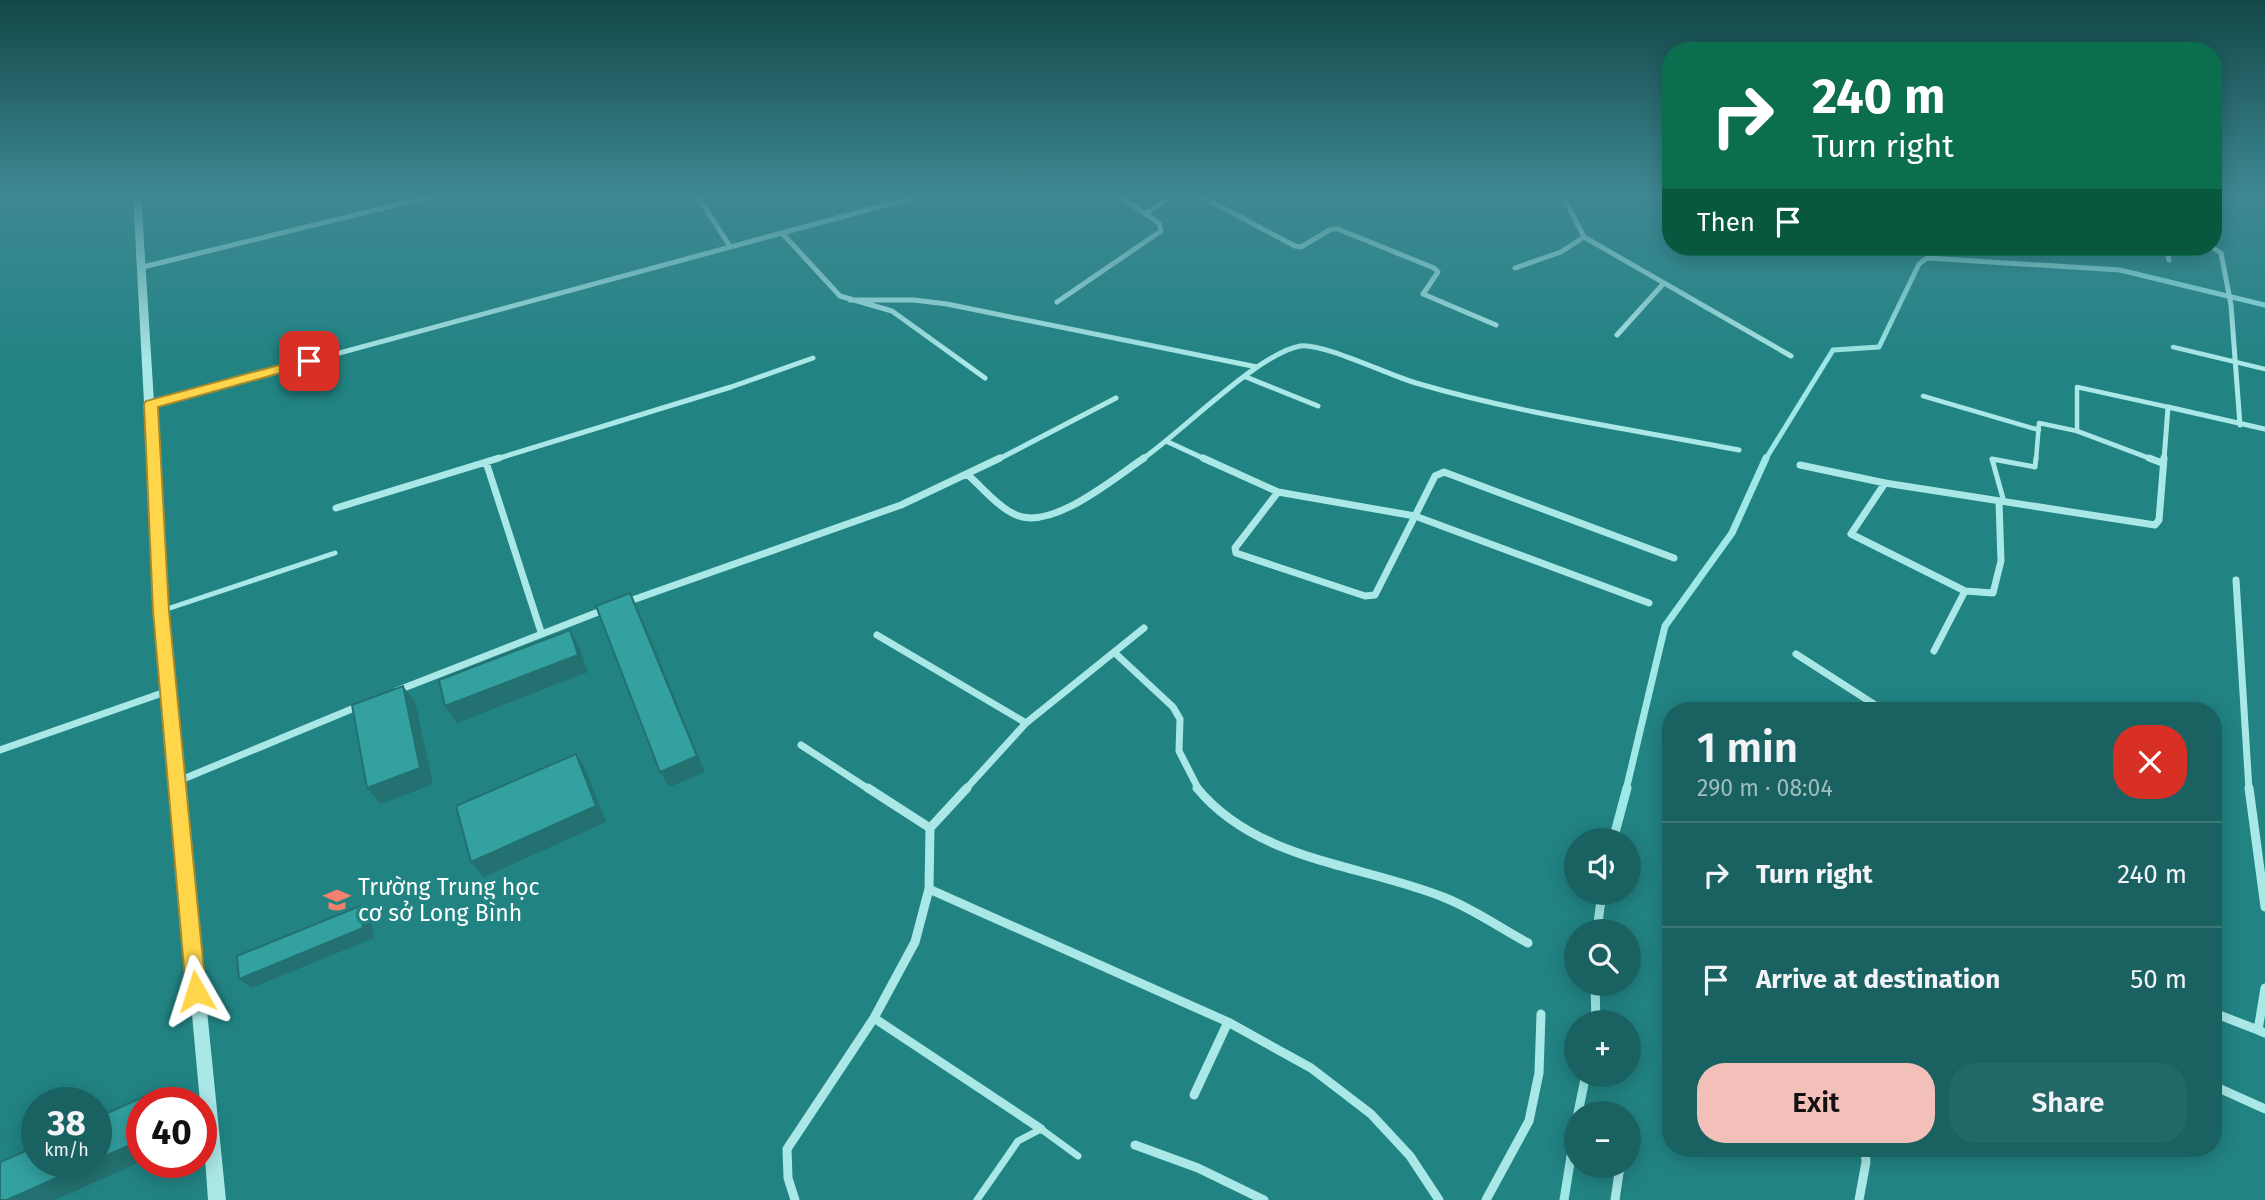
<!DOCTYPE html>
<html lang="en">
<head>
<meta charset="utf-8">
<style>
	body { margin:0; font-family:"Fira Sans",sans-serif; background:#236868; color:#f1f3f6; height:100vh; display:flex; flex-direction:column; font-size:26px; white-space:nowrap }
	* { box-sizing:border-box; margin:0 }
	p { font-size:23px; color:#9fbcbe }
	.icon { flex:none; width:38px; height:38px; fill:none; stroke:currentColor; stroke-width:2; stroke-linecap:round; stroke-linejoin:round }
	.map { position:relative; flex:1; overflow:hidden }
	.details { position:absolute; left:1662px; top:702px; width:560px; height:455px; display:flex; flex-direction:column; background:#1a6262; border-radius:28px; box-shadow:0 4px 18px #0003 }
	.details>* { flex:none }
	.guide { position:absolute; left:1662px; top:42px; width:560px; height:214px; border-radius:28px; box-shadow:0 4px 18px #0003; background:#0b6e4f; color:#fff; overflow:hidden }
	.controls { position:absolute; left:1564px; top:828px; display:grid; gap:14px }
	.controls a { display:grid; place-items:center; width:77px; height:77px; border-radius:50%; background:#1a6262; box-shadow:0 4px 18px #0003; font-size:35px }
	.speed { position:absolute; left:21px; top:1087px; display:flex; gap:14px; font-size:35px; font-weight:700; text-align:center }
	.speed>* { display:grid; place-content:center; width:91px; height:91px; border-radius:50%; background:#1a6262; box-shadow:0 4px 18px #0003; line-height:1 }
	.speed small { font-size:18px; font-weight:400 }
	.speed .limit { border:10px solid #d22; background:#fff; color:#111 }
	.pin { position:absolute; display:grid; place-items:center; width:60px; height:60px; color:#fff; margin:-30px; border-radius:14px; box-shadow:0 4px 10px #0006 }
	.me { position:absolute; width:77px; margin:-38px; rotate:354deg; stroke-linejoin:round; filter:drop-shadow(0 0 5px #0008) }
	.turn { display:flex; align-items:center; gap:24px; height:147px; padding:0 35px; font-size:32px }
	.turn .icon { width:91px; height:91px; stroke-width:2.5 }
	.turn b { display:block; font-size:49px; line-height:60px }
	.then { display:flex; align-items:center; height:66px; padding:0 35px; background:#0003; gap:14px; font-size:26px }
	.round { display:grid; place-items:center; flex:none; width:74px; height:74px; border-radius:28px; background:#236868 }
	.head { display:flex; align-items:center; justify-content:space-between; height:119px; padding:0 35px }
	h1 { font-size:42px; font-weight:600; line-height:52px }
	.primary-button { display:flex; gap:14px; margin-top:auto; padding:14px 35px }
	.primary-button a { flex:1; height:80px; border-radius:28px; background:#f2c0b8; color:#111; font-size:28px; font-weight:600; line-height:80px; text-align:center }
	.primary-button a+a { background:#236868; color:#f1f3f6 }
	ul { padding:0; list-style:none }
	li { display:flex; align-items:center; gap:21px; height:105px; padding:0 35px; border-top:2px solid #387677 }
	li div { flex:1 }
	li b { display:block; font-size:26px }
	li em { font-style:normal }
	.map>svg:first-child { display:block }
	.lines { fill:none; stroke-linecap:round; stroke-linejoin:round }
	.stream-far2 { stroke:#9ee9e7; stroke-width:5 }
	.stream-far1 { stroke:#9ee9e7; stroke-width:7 }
	.stream { stroke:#9ee9e7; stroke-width:9 }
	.service-far2 { stroke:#aae8e7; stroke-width:4.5 }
	.service-far1 { stroke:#aae8e7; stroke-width:5 }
	.service { stroke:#aae8e7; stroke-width:7 }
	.minor-far2 { stroke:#aae8e7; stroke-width:5 }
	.minor-far1 { stroke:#aae8e7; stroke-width:7 }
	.minor { stroke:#aae8e7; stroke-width:9 }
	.tertiary { fill:#aae8e7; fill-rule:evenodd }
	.shaded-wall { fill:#237170 }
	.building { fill:#32a1a0; stroke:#237170; stroke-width:2 }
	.route { fill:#ffd54a; stroke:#a68a30; stroke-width:2 }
	.labels { text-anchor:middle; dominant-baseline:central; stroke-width:7; stroke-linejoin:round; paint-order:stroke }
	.near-poi-label { font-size:23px; fill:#fff; stroke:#228383; text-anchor:start }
</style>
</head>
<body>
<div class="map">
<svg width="2265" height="1200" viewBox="0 0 2265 1200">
	<rect width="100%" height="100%" fill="#228383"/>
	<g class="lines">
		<path class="stream-far2" d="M1765,460l68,-110 46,-3 40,-83 8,-6 193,12 145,35"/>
		<path class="stream-far1" d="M1626,790l39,-164 67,-93 34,-75"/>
		<path class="stream" d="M1613,840l14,-52
			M1597,931l5,-39
			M1595,984l1,38
			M1578,1113l8,-39
			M1564,1200l13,-81"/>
		<path class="service-far2" d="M2173,347l92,22
			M1923,396l116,34
			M1992,460h5
			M2036,460l3,-37 38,8v-44l91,20"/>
		<path class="service-far1" d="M2004,502l-12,-43 43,8 1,-9
			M161,611l174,-58"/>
		<path class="service" d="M977,1200l41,-59 23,-12 37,27"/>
		<path class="minor-far2" d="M696,194l33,51
			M1197,194l98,52 6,1 30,-18h7l96,39 4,4 -15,22 73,31
			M1562,194l22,43 207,119
			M1649,194l22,5
			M1145,214l31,-20
			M782,233l58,63 52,15 93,67
			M2166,247l3,13
			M2212,247l9,6 10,52 9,120
			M143,267l297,-73
			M1515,268l46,-16 23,-15
			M850,300h64l33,4 310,63
			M1057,302l104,-71 -2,-8 -43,-29
			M1617,335l47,-52
			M1246,377l72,29
			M151,404l775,-210
			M2077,431l77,29
			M1168,442l39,18
			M493,460l238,-73 82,-29
			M997,460l119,-62
			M1141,460c41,-28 116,-106 159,-114 21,-4 91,30 116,37 105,31 215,46 323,67
			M2164,460l4,-53 97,22"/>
		<path class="minor-far1" d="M1203,458l75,34 137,24 20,-40 9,-4 230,86
			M2149,458l13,5
			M486,462l55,170
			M1800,465l85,18 270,42 4,-5 5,-62
			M968,475c14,12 29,31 46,39 36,19 100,-36 130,-56
			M1885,483l-34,51 114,57 -31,60
			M1278,492l-43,56 1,5 129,43 10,-1 40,-79 234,87
			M336,508l163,-50
			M2236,580l13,210
			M1965,591l28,2 8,-32 -2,-59
			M624,603l277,-98 99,-47
			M877,635l149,88
			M1115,653l58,54 7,12 -1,32 20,39
			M1796,654l87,56
			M396,691l210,-82
			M801,745l69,45
			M0,750l168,-59
			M176,782l183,-76
			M965,790l61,-67 118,-95"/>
		<path class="minor" d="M868,788l62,40
			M1197,788c60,73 163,76 246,109 29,11 57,31 85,46
			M2249,788l16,119
			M929,889l299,133 83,46 60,46 39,42 29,44
			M2265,988l-7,42 7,3
			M2214,1013l44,17
			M874,1018l167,111
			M2214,1086l51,23
			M1194,1095l34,-73
			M1135,1145l63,23 66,32
			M795,1200l-7,-22 -1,-29 87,-131 41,-76 14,-53 1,-61 37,-40
			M1486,1200l43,-79 10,-48 2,-59
			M1615,1200l5,-34
			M1859,1200l7,-38 -1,-14"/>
		<path class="tertiary" d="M133,194h8l26,417 59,589h-18l-7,-98h-1l-45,-491z"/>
	</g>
	<path class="shaded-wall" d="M630,593l9,18 66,161 -36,15 -9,-15z
		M570,630l9,17 9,25 -131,51 -12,-17z
		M403,686l12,16 18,82 -52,20 -14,-16z
		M576,754l10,16 20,52 -122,55 -13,-15z
		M360,906l10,10 4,22 -123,50 -12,-9z
		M150,1094l16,8h-15z
		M142,1140v21l-87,39h-48l85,-38h4v-2z"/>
	<path class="building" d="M630,593l67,163 -37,16 -64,-166z
		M570,630l8,25 -133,51 -6,-26z
		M403,686l17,82 -53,20 -15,-83z
		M576,754l20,52 -125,56 -15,-56z
		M360,906l3,22 -124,51 -2,-23z
		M150,1094l1,8h-9v38l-46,20v-42z
		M37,1146v16h55l-85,38h-7v-38z"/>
	<linearGradient id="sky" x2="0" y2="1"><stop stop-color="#134848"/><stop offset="0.54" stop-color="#3e8893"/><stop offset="1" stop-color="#3e8893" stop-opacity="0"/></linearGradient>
	<rect width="2265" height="362" fill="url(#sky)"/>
	<path class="route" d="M309,357l4,1v6l-155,43 11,204 37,380 -3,7 -7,3 -7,-3 -3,-7 -33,-380 -9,-207 2,-3z"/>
	<defs>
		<symbol id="school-bare" viewBox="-9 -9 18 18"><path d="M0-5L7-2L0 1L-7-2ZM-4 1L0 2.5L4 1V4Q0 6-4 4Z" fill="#f4816d" stroke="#228383" stroke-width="2.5" paint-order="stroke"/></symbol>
	</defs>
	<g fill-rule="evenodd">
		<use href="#school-bare" x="318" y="881" width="38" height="38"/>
	</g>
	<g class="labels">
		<g class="near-poi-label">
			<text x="358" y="887">Trường Trung học<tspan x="358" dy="26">cơ sở Long Bình</tspan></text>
		</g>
	</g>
</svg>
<div class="controls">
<a><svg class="icon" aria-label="sound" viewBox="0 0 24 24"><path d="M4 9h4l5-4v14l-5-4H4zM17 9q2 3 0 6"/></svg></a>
<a><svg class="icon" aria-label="search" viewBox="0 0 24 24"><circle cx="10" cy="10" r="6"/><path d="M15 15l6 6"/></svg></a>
<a>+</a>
<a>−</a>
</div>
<div class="speed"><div>38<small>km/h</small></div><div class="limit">40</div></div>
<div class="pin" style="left:309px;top:361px;background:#d93025"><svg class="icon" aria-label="arrive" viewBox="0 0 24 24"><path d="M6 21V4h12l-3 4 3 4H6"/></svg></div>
<svg class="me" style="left:196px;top:991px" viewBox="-20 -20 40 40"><path d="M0-17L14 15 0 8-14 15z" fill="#ffd54a" stroke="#fff" stroke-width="4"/></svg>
<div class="guide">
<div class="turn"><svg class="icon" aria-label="right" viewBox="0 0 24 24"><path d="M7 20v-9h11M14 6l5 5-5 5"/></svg><div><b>240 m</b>Turn right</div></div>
<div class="then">Then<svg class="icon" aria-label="arrive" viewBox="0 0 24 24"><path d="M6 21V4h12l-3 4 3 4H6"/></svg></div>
</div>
<section class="details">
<div class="head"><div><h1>1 min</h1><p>290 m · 08:04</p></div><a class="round" style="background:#d93025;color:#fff"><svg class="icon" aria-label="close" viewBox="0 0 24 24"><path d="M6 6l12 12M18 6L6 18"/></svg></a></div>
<ul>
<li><svg class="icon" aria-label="right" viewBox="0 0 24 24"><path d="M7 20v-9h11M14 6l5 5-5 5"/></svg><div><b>Turn right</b></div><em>240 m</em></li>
<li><svg class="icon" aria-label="arrive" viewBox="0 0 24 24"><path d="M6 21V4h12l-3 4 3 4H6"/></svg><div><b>Arrive at destination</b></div><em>50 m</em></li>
</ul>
<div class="primary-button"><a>Exit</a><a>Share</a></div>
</section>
</div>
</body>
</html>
